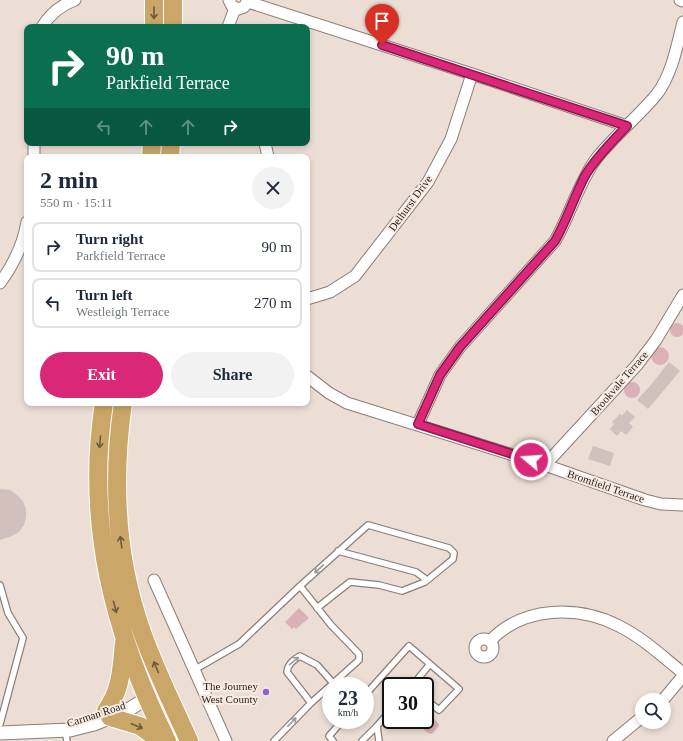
<!DOCTYPE html>
<html lang="en">
<head>
<meta charset="utf-8">
<style>
	body { margin:0; font-family:Georgia,serif; background:#f2f2f3; color:#1f2937; height:100vh; display:flex; flex-direction:column; font-size:15px; white-space:nowrap }
	* { box-sizing:border-box; margin:0 }
	p { font-size:13px; color:#747a83 }
	.icon { flex:none; width:22px; height:22px; fill:none; stroke:currentColor; stroke-width:2; stroke-linecap:round; stroke-linejoin:round }
	.map { position:relative; flex:1; overflow:hidden }
	.drawer { position:absolute; left:24px; top:154px; width:286px; height:252px; display:flex; flex-direction:column; background:#fff; border-radius:8px; box-shadow:0 2px 6px #0003 }
	.drawer>* { flex:none }
	.guide { position:absolute; left:24px; top:24px; width:286px; height:122px; border-radius:8px; box-shadow:0 2px 6px #0003; background:#0b6e4f; color:#fff; overflow:hidden }
	.tools { position:absolute; left:635px; top:693px; display:grid; gap:8px }
	.tools a { display:grid; place-items:center; width:36px; height:36px; border-radius:50%; background:#fff; box-shadow:0 2px 6px #0003; font-size:20px }
	.speed { position:absolute; left:322px; top:677px; display:flex; gap:8px; font-size:20px; font-weight:700; text-align:center }
	.speed>* { display:grid; place-content:center; width:52px; height:52px; border-radius:50%; background:#fff; box-shadow:0 2px 6px #0003; line-height:1 }
	.speed small { font-size:10px; font-weight:400 }
	.speed .limit { border:2px solid #111; border-radius:6px; background:#fff; color:#111 }
	.pin { position:absolute; display:grid; place-items:center; width:34px; height:34px; color:#fff; margin:-41px -17px; border-radius:50% 50% 50% 0; rotate:-45deg; box-shadow:0 0 4px #0007 }
	.pin .icon { rotate:45deg }
	.me { position:absolute; width:44px; margin:-22px; rotate:288deg; stroke-linejoin:round; filter:drop-shadow(0 0 3px #0008) }
	.turn { display:flex; align-items:center; gap:14px; height:84px; padding:0 16px; font-size:18px }
	.turn .icon { width:52px; height:52px; stroke-width:2.5 }
	.turn b { display:block; font-size:28px; line-height:34px }
	.lanes { display:flex; align-items:center; height:38px; padding:0 16px; background:#0003; justify-content:center; gap:20px; direction:ltr }
	.lanes .off { opacity:.35 }
	.round { display:grid; place-items:center; flex:none; width:42px; height:42px; border-radius:21px; background:#f2f2f3 }
	.head { display:flex; align-items:center; justify-content:space-between; height:68px; padding:0 16px }
	h1 { font-size:24px; font-weight:700; line-height:30px }
	.action { display:flex; gap:8px; margin-top:auto; padding:8px 16px }
	.action a { flex:1; height:46px; border-radius:24px; background:#db2777; color:#fff; font-size:16px; font-weight:700; line-height:46px; text-align:center }
	.action a+a { background:#f2f2f3; color:#1f2937 }
	ul { padding:0; list-style:none }
	li { display:flex; align-items:center; gap:12px; height:50px; margin:0 8px 6px; padding:0 8px; border:2px solid #e0e1e3; border-radius:8px }
	li div { flex:1 }
	li b { display:block; font-size:15px }
	li em { font-style:normal }
	.map>svg:first-child { display:block }
	.green { fill:#dbb0b6 }
	.building { fill:#d1c0bc }
	.lines { fill:none; stroke-linecap:round; stroke-linejoin:round }
	.service-casing { stroke:#8c7e76; stroke-width:8 }
	.minor-casing { stroke:#8c7e76; stroke-width:13 }
	.tertiary-casing { stroke:#8c7e76; stroke-width:15 }
	.trunk-casing { stroke:#fff; stroke-width:20 }
	.service { stroke:#fff; stroke-width:5.5 }
	.minor { stroke:#fff; stroke-width:11 }
	.tertiary { stroke:#fff; stroke-width:13 }
	.trunk { stroke:#caa668; stroke-width:18 }
	.oneway { stroke:#6e5b3d }
	.oneway2 { stroke:#9c9998 }
	.route-casing { stroke:#8e194d; stroke-width:10 }
	.route { stroke:#db2777; stroke-width:7 }
	.poi-dot { fill:#8f5fd9; stroke:#faebe2; stroke-width:1.5 }
	.labels { text-anchor:middle; dominant-baseline:central; stroke-width:4; stroke-linejoin:round; paint-order:stroke }
	.street-label { font-size:11px; fill:#221d1a; stroke:#faebe2 }
	.poi-label { font-size:11px; fill:#221d1a; stroke:#faebe2; text-anchor:end }
</style>
</head>
<body>
<div class="map">
<svg width="683" height="741" viewBox="0 0 683 741">
	<rect width="100%" height="100%" fill="#ecded5"/>
	<path class="green" d="M670 330a7 7 0 1 1 14 0a7 7 0 1 1-14 0Z
		M651 356a9 9 0 1 1 18 0a9 9 0 1 1-18 0Z
		M624 390a8 8 0 1 1 16 0a8 8 0 1 1-16 0Z
		M299,608l10,10 -13,11 -2,-2 -2,2 -7,-7z
		M425,710l14,14v2l-7,8 -4,-1 -15,-12 12,-1z"/>
	<path class="building" d="M669,362l11,9 -32,38 -11,-9 13,-14z
		M627,410l8,7 -6,6 4,4 -7,8 -5,-4 -4,5 -7,-7 4,-5 -2,-2 8,-8 2,2z
		M593,446l21,7 -4,13 -22,-7z
		M0,489l10,1 7,5 6,6 3,8v8l-2,8 -5,7 -7,4 -12,4z"/>
	<g class="lines">
		<defs>
			<path id="service" d="M338,551l78,21 11,8
				M0,585l8,28 15,25 -23,86
				M300,586l68,-61 81,23 5,5 -1,6 -28,23 -23,9 -23,-6 -29,-3 -33,26
				M194,670l45,-26 61,-58 31,39 28,29v6l-48,43 -37,38
				M412,686l18,-22
				M365,695l44,-49 50,43 -20,21 -14,-11
				M311,703l-24,-31c1,-8 6,-12 13,-16l17,9 16,18
				M65,730l2,11
				M333,741l-4,-5 14,-16
				M362,741l15,-15
				M379,741l-2,-15 14,-16"/>
			<path id="minor" d="M229,0l3,6 6,3 6,-2 4,-7
				M680,0l3,1
				M248,2l224,72 155,52
				M42,27c8,-13 19,-22 33,-27
				M228,27l7,-19
				M265,143l3,14
				M34,157v-14
				M0,283c14,-19 23,-38 27,-61
				M307,299l23,-7 25,-16 73,-94 23,-43 21,-65
				M307,376l22,17 18,10 198,62 100,35 16,4 22,1
				M418,424l22,-49 20,-28 95,-106c15,-26 23,-57 41,-82 18,-23 42,-42 61,-65 15,-20 20,-48 26,-72
				M545,465l92,-100 19,-25 27,-45
				M154,580l72,161
				M475 648a9 9 0 1 1 18 0a9 9 0 1 1-18 0Z
				M490,641c33,-35 88,-36 129,-15 24,12 44,31 64,47
				M663,700l20,-24
				M613,741l29,-24"/>
			<path id="tertiary" d="M0,733l70,-3 24,-6 34,-14 19,-12"/>
			<path id="trunk" d="M154,27v-27
				M173,27v-27
				M151,157l1,-14
				M170,157l1,-14
				M104,403c-19,120 10,231 63,338
				M123,403c-11,76 -7,156 19,229 13,37 31,73 47,109
				M106,711c16,-23 15,-42 18,-68
				M110,717l30,9 21,15"/>
		</defs>
		<use href="#service" class="service-casing"/>
		<use href="#minor" class="minor-casing"/>
		<use href="#tertiary" class="tertiary-casing"/>
		<use href="#trunk" class="trunk-casing"/>
		<use href="#service" class="service"/>
		<use href="#minor" class="minor"/>
		<use href="#tertiary" class="tertiary"/>
		<use href="#trunk" class="trunk"/>
	</g>
	<defs><path id="oneway-shaft" d="M-6 0H5M1.5-3L5.5 0L1.5 3" fill="none" stroke-width="1.6" stroke-linecap="round" stroke-linejoin="round"/></defs>
	<g class="oneway">
		<use href="#oneway-shaft" transform="translate(154 13) rotate(90)"/>
		<use href="#oneway-shaft" transform="translate(100 442) rotate(95)"/>
		<use href="#oneway-shaft" transform="translate(121 542) rotate(-98)"/>
		<use href="#oneway-shaft" transform="translate(115 607) rotate(75)"/>
		<use href="#oneway-shaft" transform="translate(156 667) rotate(-113)"/>
		<use href="#oneway-shaft" transform="translate(137 726) rotate(23)"/>
	</g>
	<g class="oneway2">
		<use href="#oneway-shaft" transform="translate(319 569) rotate(137)"/>
		<use href="#oneway-shaft" transform="translate(294 661) rotate(-39)"/>
		<use href="#oneway-shaft" transform="translate(292 722) rotate(-46)"/>
	</g>
	<g class="lines">
		<defs>
			<path id="route" d="M382,45l245,81c-14,15 -31,31 -42,50 -11,21 -18,44 -30,65l-95,106 -20,28 -22,49 113,36"/>
		</defs>
		<use href="#route" class="route-casing"/>
		<use href="#route" class="route"/>
	</g>
	<circle class="poi-dot" cx="266" cy="692" r="4"/>
	<g class="labels">
		<g class="street-label">
			<text transform="translate(410 203) rotate(-54)">Delhurst Drive</text>
			<text transform="translate(619 383) rotate(-49)">Brookvale Terrace</text>
			<text transform="translate(606 486) rotate(19)">Bromfield Terrace</text>
			<text transform="translate(96 714) rotate(-18)">Carman Road</text>
		</g>
		<g class="poi-label">
			<text x="258" y="686">The Journey<tspan x="258" dy="13">West County</tspan></text>
		</g>
	</g>
</svg>
<div class="tools">
<a><svg class="icon" aria-label="search" viewBox="0 0 24 24"><circle cx="10" cy="10" r="6"/><path d="M15 15l6 6"/></svg></a>
</div>
<div class="speed"><div>23<small>km/h</small></div><div class="limit">30</div></div>
<div class="pin" style="left:382px;top:45px;background:#d93025"><svg class="icon" aria-label="arrive" viewBox="0 0 24 24"><path d="M6 21V4h12l-3 4 3 4H6"/></svg></div>
<svg class="me" style="left:531px;top:460px" viewBox="-20 -20 40 40"><circle r="17" fill="#db2777" stroke="#fff" stroke-width="3"/><path d="M0-11L8 9 0 5-8 9z" fill="#fff"/></svg>
<div class="guide">
<div class="turn"><svg class="icon" aria-label="right" viewBox="0 0 24 24"><path d="M7 20v-9h11M14 6l5 5-5 5"/></svg><div><b>90 m</b>Parkfield Terrace</div></div>
<div class="lanes"><svg class="icon off" aria-label="left" viewBox="0 0 24 24"><path d="M17 20v-9H6M10 6l-5 5 5 5"/></svg><svg class="icon off" aria-label="ahead" viewBox="0 0 24 24"><path d="M12 20V5M6 11l6-6 6 6"/></svg><svg class="icon off" aria-label="ahead" viewBox="0 0 24 24"><path d="M12 20V5M6 11l6-6 6 6"/></svg><svg class="icon" aria-label="right" viewBox="0 0 24 24"><path d="M7 20v-9h11M14 6l5 5-5 5"/></svg></div>
</div>
<section class="drawer">
<div class="head"><div><h1>2 min</h1><p>550 m · 15:11</p></div><a class="round"><svg class="icon" aria-label="close" viewBox="0 0 24 24"><path d="M6 6l12 12M18 6L6 18"/></svg></a></div>
<ul>
<li><svg class="icon" aria-label="right" viewBox="0 0 24 24"><path d="M7 20v-9h11M14 6l5 5-5 5"/></svg><div><b>Turn right</b><p>Parkfield Terrace</p></div><em>90 m</em></li>
<li><svg class="icon" aria-label="left" viewBox="0 0 24 24"><path d="M17 20v-9H6M10 6l-5 5 5 5"/></svg><div><b>Turn left</b><p>Westleigh Terrace</p></div><em>270 m</em></li>
</ul>
<div class="action"><a>Exit</a><a>Share</a></div>
</section>
</div>
</body>
</html>
